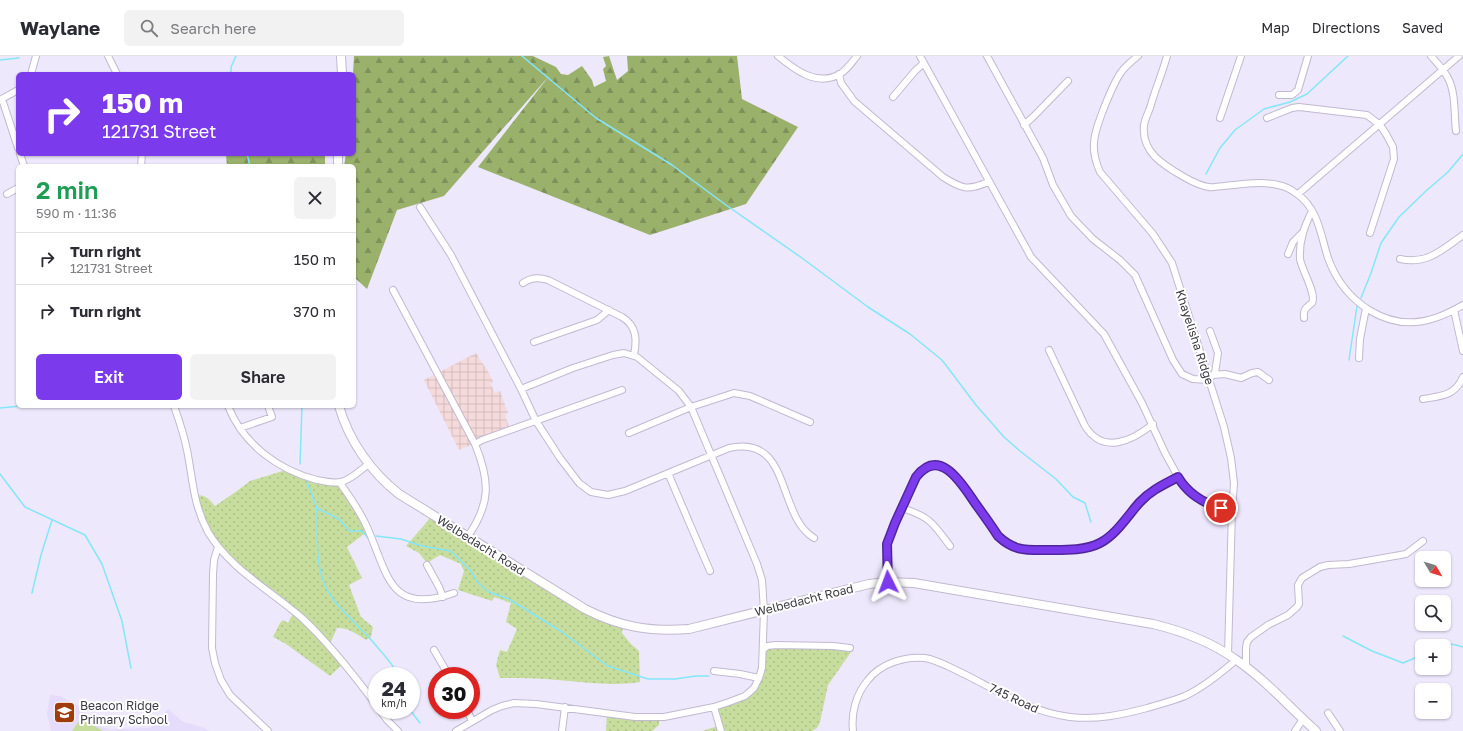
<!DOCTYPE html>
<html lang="en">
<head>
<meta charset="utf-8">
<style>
	body { margin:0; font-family:"Golos Text",sans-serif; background:#f2f2f3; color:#2b2b33; height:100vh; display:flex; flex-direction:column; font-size:15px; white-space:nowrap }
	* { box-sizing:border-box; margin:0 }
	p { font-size:13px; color:#7c7c81 }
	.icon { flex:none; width:22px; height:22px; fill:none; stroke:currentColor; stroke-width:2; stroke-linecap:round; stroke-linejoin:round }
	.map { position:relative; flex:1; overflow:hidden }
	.side { position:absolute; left:16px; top:108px; width:340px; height:244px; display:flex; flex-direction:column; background:#fff; border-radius:6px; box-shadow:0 1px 3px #0004 }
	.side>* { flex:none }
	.guide { position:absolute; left:16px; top:16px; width:340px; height:84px; border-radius:6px; box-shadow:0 1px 3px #0004; background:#7c3aed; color:#fff; overflow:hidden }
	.needle { width:26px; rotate:128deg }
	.fabs { position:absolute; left:1415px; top:495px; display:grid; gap:8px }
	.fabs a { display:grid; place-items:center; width:36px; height:36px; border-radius:6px; background:#fff; box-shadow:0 1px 3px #0004; font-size:20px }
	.speed { position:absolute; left:368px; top:611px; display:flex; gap:8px; font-size:20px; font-weight:700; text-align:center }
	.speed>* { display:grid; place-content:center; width:52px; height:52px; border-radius:50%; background:#fff; box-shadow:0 1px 3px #0004; line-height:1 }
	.speed small { font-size:10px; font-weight:400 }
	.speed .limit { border:6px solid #d22; background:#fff; color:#111 }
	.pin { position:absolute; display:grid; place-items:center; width:34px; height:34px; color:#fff; margin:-17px; border:2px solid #fff; border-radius:50%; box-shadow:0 1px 4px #0007 }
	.me { position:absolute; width:44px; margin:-22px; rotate:357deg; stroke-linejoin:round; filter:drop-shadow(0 0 3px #0008) }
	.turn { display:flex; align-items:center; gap:14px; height:84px; padding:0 20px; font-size:18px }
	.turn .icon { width:52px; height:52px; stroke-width:2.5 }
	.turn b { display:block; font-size:28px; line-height:34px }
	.round { display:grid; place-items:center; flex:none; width:42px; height:42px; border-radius:6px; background:#f2f2f3 }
	.summary { display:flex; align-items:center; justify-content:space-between; height:68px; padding:0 20px }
	h1 { font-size:24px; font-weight:600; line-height:30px; color:#1e9e55 }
	.button { display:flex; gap:8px; margin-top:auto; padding:8px 20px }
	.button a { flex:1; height:46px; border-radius:6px; background:#7c3aed; color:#fff; font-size:16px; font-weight:600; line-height:46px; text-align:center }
	.button a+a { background:#f2f2f3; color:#2b2b33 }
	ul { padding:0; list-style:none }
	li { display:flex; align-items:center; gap:12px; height:52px; padding:0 20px; border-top:1px solid #e1e1e2 }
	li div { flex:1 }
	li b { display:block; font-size:15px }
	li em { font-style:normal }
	header { display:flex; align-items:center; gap:24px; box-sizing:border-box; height:56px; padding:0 20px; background:#fff; border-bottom:1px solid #e1e1e2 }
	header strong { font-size:19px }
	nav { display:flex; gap:22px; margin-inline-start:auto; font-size:14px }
	.search { width:280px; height:36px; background:#f2f2f3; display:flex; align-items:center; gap:10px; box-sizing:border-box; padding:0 14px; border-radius:6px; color:#7c7c81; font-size:15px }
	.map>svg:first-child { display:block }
	.built { fill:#e5dbfa }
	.industrial { fill:url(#industrial-grid) }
	.grass { fill:url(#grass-dots) }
	.forest { fill:url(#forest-firs) }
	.pitch { fill:#c7dd9d }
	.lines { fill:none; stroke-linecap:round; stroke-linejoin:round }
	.stream { stroke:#84e6f9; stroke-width:1.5 }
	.minor-casing { stroke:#c1b9d0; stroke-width:8 }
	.tertiary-casing { stroke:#c1b9d0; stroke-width:10 }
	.minor { stroke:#fff; stroke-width:6 }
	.tertiary { stroke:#fff; stroke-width:8 }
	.route-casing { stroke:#51269a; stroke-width:10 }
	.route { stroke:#7c3aed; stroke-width:7 }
	.labels { text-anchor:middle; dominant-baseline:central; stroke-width:4; stroke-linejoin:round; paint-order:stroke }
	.street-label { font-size:12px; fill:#3d3a44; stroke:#fff }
	.poi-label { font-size:12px; fill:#3d3a44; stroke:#fff; text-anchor:start }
</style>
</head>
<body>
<header>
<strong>Waylane</strong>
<div class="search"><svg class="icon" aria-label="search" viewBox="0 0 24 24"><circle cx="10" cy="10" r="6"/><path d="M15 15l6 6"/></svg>Search here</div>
<nav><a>Map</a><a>Directions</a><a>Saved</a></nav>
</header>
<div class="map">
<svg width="1463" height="675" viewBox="0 0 1463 675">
	<defs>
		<pattern id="industrial-grid" width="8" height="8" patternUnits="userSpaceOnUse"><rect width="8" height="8" fill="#f5dadb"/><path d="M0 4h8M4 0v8" fill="none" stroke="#d3bcbd"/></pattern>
		<pattern id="grass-dots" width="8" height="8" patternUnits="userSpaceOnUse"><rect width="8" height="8" fill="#c7dd9d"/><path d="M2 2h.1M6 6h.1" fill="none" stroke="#acbe88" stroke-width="1.8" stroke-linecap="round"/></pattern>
		<pattern id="forest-firs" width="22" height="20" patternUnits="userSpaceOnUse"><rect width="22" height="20" fill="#9ab16c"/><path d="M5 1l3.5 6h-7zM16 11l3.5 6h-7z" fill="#7f915a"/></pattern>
	</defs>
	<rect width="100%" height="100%" fill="#eee8fc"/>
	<path class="built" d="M50,639l10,1 17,9 18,20 15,4 40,-1 18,-19 15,13 22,6 4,3h-158l-4,-17z"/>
	<path class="industrial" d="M476,297l13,20 4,9 -3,1 5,10 5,-2 8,22 -3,1 5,16 -51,20 -35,-70z"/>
	<path class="grass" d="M286,414l54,13 28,48 -21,16 15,31 -13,7 12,32 12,10 -2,10 -5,3c-9,-6 -19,-13 -29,-12l-8,18 15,17 -14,13 -44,-32 -13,-7 7,-14 3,-3 5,3 6,-11 -76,-65 -24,-51c10,-3 15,3 21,10l22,-15 13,-10z
		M432,459l85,53 106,57 -1,8 9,11 8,7 1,31c-32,5 -62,-1 -94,-3 -15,-1 -31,-1 -46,-1l-4,-13 4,-15 7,2 10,-23 -11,-7 5,-19 -17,-6 -2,4 -34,-11 6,-19 -3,-7 -21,-9 -13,8 -8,-10 -13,-7 20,-23z
		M767,591l82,2 2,3 -23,33 -8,37 -3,6 -5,3h-110l16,-5 -5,-19 27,-8 17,-16 6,-34z
		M607,658l52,4v7l-7,6h-46z"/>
	<path class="forest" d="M354,0h179l23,11 5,7 7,1 14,-9 10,14 2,7 12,-6 -3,-12 3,-3 -3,-9 6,-1 8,24 11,-9 -1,-15h110l5,43 56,28 -52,77 -96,31 -172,-68 71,-91 -105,120 -47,14 -30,79 -13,-12v-111h-10l2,-12h8v-80h-1z
		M226,98h99v12h-98z"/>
	<path class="pitch" d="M81,662l22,13h-31z"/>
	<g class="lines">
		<path class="stream" d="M522,0l74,62 76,47 54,40 76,53 66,49 42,27 32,26 34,45 28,32 16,14 36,28 17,18 12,6 6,19
			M0,4l19,-2
			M231,18v-7l5,-11
			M247,98l3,12
			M1206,118l14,-26 15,-18 29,-21 26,-7 17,-8 41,-38
			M1361,242l10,-25 10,-30 18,-26 27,-26 22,-19 15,-18
			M1349,304l8,-54
			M0,352l21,-2
			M300,408l2,-58
			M0,418l25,33 60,28 17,29 20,57 9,47
			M307,426l10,26 22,11 11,12h12l6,7
			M317,452c1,30 -4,65 16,91 12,16 27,28 40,43 7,9 22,23 25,34
			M376,480l25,3 21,7 29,5 20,20 6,11 12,10 20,7 53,33 46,34 40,13h27l21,-3h13
			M32,537l9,-38 11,-35
			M1343,580l29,15 31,12 19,-8
			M1426,590l1,-2c13,-2 24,-1 36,3
			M410,654l10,13"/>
		<defs>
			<path id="minor" d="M108,0l9,18
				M778,0c17,14 39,31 62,18 7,-4 12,-12 17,-18
				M920,0l111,201 73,77 38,69 23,50 16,29 11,12 14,9 26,7
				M987,0l56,102 10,27 18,31 22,23 27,21 15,15 38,85 9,14 11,5 15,1 7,-7 3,-20 -8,-22
				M1138,0c-5,4 -11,9 -16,15 -9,12 -27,56 -28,71 -1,11 2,21 6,30l53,62 19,29 52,164 7,31 3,25 -2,27 -4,144
				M1167,0c-5,18 -12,34 -17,52 -2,5 -5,11 -6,17 -3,27 19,40 40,52 7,4 16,9 25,10 4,1 10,-1 15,-1 17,-2 37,-5 54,-1 6,1 14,5 19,9 21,14 24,42 31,64 16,44 60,76 107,60 10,-3 19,-8 28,-13
				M1431,0c6,7 13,14 17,22 8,15 6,37 8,53
				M31,18l5,-18
				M839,18l2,9 13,18 89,76c19,12 25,14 45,5
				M1279,39h13l6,-5 10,-34
				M893,41l22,-26 9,-8
				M2,43l16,49
				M0,44l18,-10
				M1220,62l21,-62
				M1267,62l25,-10 7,-1 68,8 13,10 6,9 7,13 1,12 -24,74
				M1024,69l10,-9 34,-35
				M20,98l4,12
				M141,110l1,-12
				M7,138l11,-6
				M1298,138l161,-138
				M420,151l31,48 70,134 15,32 24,37 19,25 12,9 17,3 17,-4 104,-43c63,-14 47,67 85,90
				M1288,198l5,-12 9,-9
				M1400,203c27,6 42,-9 63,-24
				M523,227c7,-5 16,-6 25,-3l74,37c15,9 15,23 12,38
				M393,234l82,154c15,37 16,59 -7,92
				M1454,254l9,41
				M1304,262c-1,-9 2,-10 8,-15 5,-9 -10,-32 -12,-44 -1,-18 4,-32 12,-48
				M534,286l63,-22 12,-10
				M1049,294l36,76c18,29 47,15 68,-2
				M1359,302l1,-19 6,-31
				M1213,319l12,-1 16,4 11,-5 6,-1 11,8
				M1423,343c18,-3 32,-3 40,-22
				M174,350c5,14 10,29 13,44 6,30 6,54 21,82 22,37 62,58 94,86 28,26 52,57 75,88
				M228,350c15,38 50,64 89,74 7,1 16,4 24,2 10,-2 19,-12 28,-18
				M240,372l32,-11 -4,-11
				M629,377l62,-26 43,-14 16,3 60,26
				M475,388l7,-4 140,-50
				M668,417l42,98
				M340,427c10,14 20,28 27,44 21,47 22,89 87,66
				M902,452c28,9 31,15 48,38
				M218,491l-4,13 -1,14 -1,74 3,15 6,17 9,15 38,36
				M427,509l12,22 4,10
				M887,526l-1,-26 1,-12 8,-21 21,-46c24,-31 46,7 59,26 8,11 16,22 23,33 16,15 27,14 48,14 17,-1 39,1 54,-7 17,-9 28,-28 40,-41 11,-12 25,-18 38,-25
				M764,593l3,-3 9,-1 57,1 17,2
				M434,594l15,26
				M1246,611v-19l1,-6 4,-5 17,-12 20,-10 9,-8 2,-3 -1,-19 4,-7 18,-11 8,-2 21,-1 57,-10 17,-13
				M714,615l26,3 19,4
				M714,651l7,24
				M380,654l7,10 11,11
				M467,654l5,11
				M1328,657l12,18
				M456,675l36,-21 10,-4 12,-3 22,1 99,13h29l50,-10 15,-5 16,-6 9,-8 5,-10 3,-10 2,-57 -2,-31 -5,-16 -66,-157 -12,-16 -42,-34 -13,-4 -11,2 -40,13 -52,21
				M562,675l3,-24
				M853,675c-2,-18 3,-37 15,-51 12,-16 36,-24 57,-22 13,2 26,10 39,16 34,17 67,38 106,43 27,3 51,-2 77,-9 13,-4 26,-7 38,-12 19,-9 36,-23 51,-36
				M1295,675l8,-12"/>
			<path id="tertiary" d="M341,0l1,18
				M338,110v-12
				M339,350c10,35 32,66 60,88l186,115c35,18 65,23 104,20l180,-45 18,-2 27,1 239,41c29,7 58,18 82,35 30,20 54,48 81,72"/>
		</defs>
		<use href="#minor" class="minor-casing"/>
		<use href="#tertiary" class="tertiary-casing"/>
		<use href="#minor" class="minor"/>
		<use href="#tertiary" class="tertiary"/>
	</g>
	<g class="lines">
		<defs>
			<path id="route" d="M888,526l-1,-38 8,-21 21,-46c24,-31 46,7 59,26 8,11 16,22 23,33 16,15 27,14 48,14 17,0 39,1 54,-7 17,-9 28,-28 40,-41 11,-12 25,-18 38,-25 10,17 25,26 43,31"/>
		</defs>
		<use href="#route" class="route-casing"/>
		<use href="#route" class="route"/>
	</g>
	<defs>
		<symbol id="school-square" viewBox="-11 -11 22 22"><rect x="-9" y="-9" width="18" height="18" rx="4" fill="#a03c0b" stroke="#fff"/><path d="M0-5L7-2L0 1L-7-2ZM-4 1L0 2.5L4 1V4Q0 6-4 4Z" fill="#fff"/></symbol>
	</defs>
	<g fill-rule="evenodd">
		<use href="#school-square" x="52" y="644" width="25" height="25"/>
	</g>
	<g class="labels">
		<g class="street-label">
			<text transform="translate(1195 281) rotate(72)">Khayelisha Ridge</text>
			<text transform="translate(481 489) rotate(32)">Welbedacht Road</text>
			<text transform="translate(804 544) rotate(-14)">Welbedacht Road</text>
			<text transform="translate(1014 642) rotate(25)">745 Road</text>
		</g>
		<g class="poi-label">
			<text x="80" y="649">Beacon Ridge<tspan x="80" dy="14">Primary School</tspan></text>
		</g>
	</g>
</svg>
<div class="fabs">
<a><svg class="needle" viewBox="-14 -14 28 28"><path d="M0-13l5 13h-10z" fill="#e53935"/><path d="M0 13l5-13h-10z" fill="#7c7c81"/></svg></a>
<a><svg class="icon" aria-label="search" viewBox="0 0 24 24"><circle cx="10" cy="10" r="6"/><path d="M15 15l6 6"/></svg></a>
<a>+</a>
<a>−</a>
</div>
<div class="speed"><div>24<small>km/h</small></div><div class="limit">30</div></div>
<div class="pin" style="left:1221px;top:452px;background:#d93025"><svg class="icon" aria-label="arrive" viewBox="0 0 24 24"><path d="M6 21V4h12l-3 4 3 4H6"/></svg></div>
<svg class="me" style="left:888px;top:526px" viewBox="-20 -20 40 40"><path d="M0-17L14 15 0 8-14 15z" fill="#7c3aed" stroke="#fff" stroke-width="4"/></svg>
<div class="guide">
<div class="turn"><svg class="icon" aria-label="right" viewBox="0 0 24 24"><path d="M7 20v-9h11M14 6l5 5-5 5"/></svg><div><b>150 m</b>121731 Street</div></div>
</div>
<section class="side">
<div class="summary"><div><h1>2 min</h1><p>590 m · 11:36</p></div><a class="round"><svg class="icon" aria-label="close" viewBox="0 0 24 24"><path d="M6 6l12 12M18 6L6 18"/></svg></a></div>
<ul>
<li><svg class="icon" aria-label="right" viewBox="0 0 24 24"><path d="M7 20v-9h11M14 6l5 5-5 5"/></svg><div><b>Turn right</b><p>121731 Street</p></div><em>150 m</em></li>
<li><svg class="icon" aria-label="right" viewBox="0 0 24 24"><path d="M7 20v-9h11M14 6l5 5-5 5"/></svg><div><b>Turn right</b></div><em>370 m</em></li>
</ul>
<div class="button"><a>Exit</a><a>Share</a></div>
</section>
</div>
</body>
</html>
